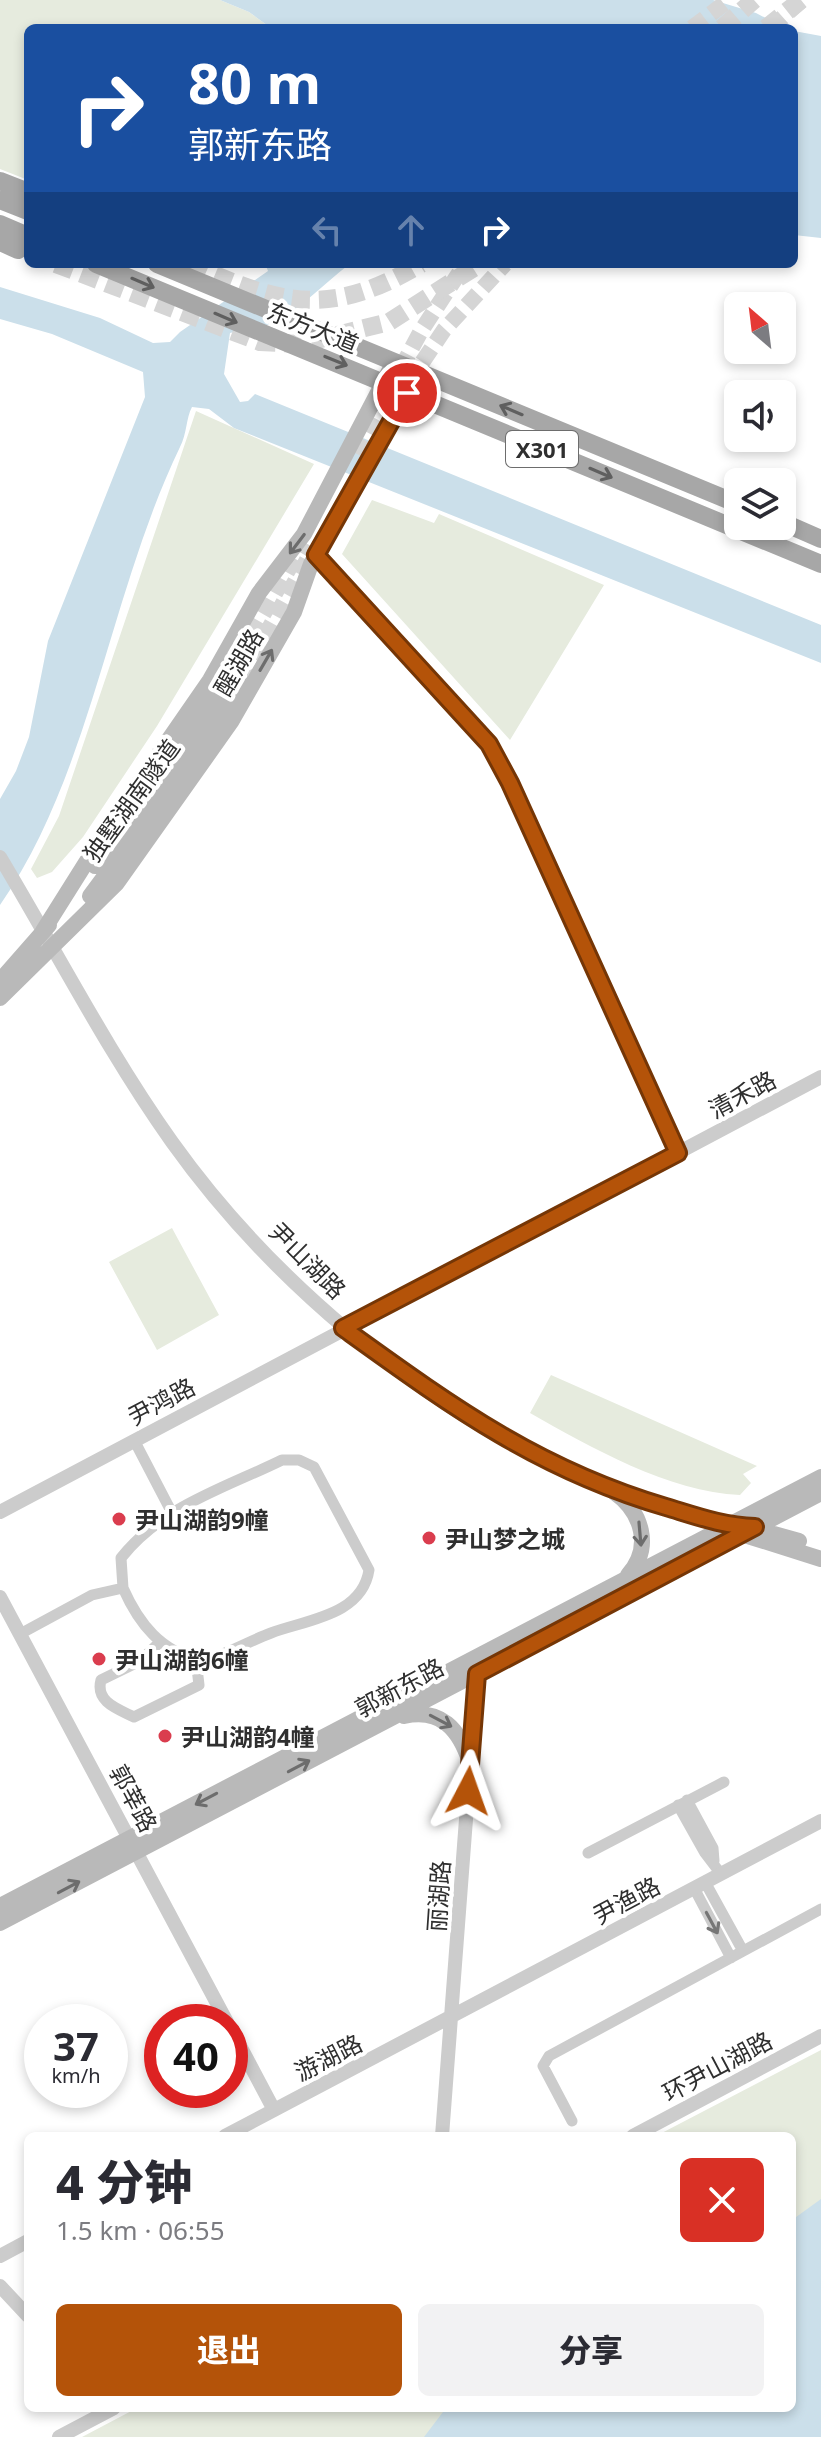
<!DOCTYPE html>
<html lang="zh">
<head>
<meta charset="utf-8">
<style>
	body { margin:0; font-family:"Noto Sans","Noto Sans SC",sans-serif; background:#f2f2f3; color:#2b2b33; height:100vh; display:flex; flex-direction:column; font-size:30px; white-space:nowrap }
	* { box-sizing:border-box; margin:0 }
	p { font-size:26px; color:#7c7c81 }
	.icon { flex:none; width:44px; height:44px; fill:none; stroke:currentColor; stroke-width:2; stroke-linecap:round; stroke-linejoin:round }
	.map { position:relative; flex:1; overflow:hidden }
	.drawer { position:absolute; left:24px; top:2132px; width:772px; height:280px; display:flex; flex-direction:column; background:#fff; border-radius:12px; box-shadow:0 4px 12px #0003 }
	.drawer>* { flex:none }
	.hud { position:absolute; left:24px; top:24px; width:774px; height:244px; border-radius:12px; box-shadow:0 4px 12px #0003; background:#1a4fa0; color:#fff; overflow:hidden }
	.needle { width:52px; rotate:332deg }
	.tools { position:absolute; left:724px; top:292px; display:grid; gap:16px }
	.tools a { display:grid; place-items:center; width:72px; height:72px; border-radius:12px; background:#fff; box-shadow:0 4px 12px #0003; font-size:40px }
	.speed { position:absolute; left:24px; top:2004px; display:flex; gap:16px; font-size:40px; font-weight:700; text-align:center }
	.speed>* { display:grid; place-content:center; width:104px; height:104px; border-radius:50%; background:#fff; box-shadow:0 4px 12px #0003; line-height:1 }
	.speed small { font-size:20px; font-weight:400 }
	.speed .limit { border:12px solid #d22; background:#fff; color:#111 }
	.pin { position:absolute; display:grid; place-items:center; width:68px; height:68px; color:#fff; margin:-34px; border:4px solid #fff; border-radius:50%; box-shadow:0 2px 8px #0007 }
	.me { position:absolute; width:88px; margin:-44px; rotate:4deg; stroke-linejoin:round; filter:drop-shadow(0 0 6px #0008) }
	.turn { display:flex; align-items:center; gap:28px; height:168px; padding:0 32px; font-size:36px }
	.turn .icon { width:104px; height:104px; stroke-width:2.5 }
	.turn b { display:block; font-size:56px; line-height:68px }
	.lanes { display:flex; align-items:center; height:76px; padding:0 32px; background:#0003; justify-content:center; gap:40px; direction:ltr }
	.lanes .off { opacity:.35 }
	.round { display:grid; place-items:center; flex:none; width:84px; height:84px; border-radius:12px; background:#f2f2f3 }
	.head { display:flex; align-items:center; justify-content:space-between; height:136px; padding:0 32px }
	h1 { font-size:48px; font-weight:800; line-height:60px }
	.action { display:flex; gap:16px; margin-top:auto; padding:16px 32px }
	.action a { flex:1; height:92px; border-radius:12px; background:#b45309; color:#fff; font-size:32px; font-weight:800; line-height:92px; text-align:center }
	.action a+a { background:#f2f2f3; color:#2b2b33 }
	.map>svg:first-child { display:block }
	.green { fill:#e6ebde }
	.water { fill:#cbdfea }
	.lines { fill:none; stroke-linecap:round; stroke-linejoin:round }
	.secondary-tunnel { stroke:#d5d5d5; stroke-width:16; stroke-dasharray:16 8; stroke-linecap:butt }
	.primary-tunnel { stroke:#d5d5d5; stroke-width:18; stroke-dasharray:18 9; stroke-linecap:butt }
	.minor { stroke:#ccc; stroke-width:11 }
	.tertiary { stroke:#ccc; stroke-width:14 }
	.secondary { stroke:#b9b9b9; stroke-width:16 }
	.primary { stroke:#a7a7a7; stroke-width:18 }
	.oneway { stroke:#5f5f5f }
	.oneway2 { stroke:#6d6d6d }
	.oneway3 { stroke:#767676 }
	.route-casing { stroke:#753606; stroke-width:20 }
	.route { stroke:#b45309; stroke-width:14 }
	.poi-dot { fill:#da3d4e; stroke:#fff; stroke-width:3 }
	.labels { text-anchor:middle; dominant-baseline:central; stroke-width:8; stroke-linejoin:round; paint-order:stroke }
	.shield { fill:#fff; stroke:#6d6d6d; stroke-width:2 }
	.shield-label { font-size:22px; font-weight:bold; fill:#2f2f2f }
	.street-label { font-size:24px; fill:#2f2f2f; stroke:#fff }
	.poi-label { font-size:24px; font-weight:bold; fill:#2f2f2f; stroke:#fff; text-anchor:start }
</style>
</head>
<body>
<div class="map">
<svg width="821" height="2437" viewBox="0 0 821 2437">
	<rect width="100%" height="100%" fill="#fff"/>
	<path class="green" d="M0,0h220l29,12 22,16h-243v152l-28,-11z
		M196,411l118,53 -157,262 -74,111 -31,35 -15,6 -6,-9 28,-53z
		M372,500l62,23 5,-9 165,71 -94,155 -168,-186z
		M172,1228l47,87 -62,35 -48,-88z
		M551,1375l206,91 -14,8 8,9 -11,12c-71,-3 -150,-48 -210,-82z
		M821,2050v387h-739l55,-29h655v-272h-136z"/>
	<path class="water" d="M220,0h493l43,13 29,15h-514l-22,-16z
		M794,31l27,5v202l-27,-3z
		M270,264h80c-29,21 -54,52 -89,63 -10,4 -21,3 -31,6l-6,41 16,28 8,-1 7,-7 566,231v38l-587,-235 -25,-19 -17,-2c-6,11 -5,27 -12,40 -71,147 -88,325 -180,458v-106l16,-28 13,-34 19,-96 97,-244 -2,-25 -91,-38 -52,-15v-32l100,31 53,25 17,-1 10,-10 88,-61 -2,-5z
		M821,2199v238h-397l22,-29h346v-188z"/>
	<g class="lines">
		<path class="secondary-tunnel" d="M692,28l37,-28
			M771,28l31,-28
			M409,382l35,-52 61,-66
			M355,453l66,-122 44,-67
			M228,677l76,-135
			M241,679l67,-121"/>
		<path class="primary-tunnel" d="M722,28l32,-28
			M766,28l35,-28
			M56,264l204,78 41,2 88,-22 91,-58
			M190,264c91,41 140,54 231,0"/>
		<path class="minor" d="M316,555l173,189 21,39 168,370
			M134,1440l37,71
			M20,1634l72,-39 31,-7 -2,-30c41,-52 104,-70 161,-98h17l15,7 55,103c-7,46 -64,50 -98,63 -24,9 -45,22 -69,28 -41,-9 -63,-37 -79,-73
			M159,1643l-19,18 -39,19c-6,22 17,29 33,37l65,-32 -3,-25
			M687,1800l26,48 1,13
			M678,1805l27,48 16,21
			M588,1853l136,-71
			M705,1882l38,69
			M694,1888l37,70
			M572,2121l-29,-55 6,-10 272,-147"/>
		<path class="tertiary" d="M0,857c57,95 108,195 172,285 97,136 243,259 395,330 51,24 106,38 160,54
			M0,1512l821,-435
			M0,1597l227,425
			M230,2027l44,83
			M225,2136l596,-315
			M442,2136l35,-462 -5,-9
			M633,2136l188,-100
			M0,2256l28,-15
			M0,2286l28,30
			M59,2437l55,-29"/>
		<path class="secondary" d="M95,866l66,-89 67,-100
			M90,896l102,-137 49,-80
			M43,931l66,-105 101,-146 49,-87 45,-59 90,-172
			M0,981l49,-56
			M0,998l117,-115 114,-161 63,-110 17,-48 108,-191
			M614,1492c28,20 39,55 14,83
			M749,1527l50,14
			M735,1532l86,27
			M404,1716c37,-8 55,13 66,46
			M0,1906l821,-429
			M0,1923l821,-430"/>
		<path class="primary" d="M0,181l28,11
			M0,200l28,11
			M0,224l28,12
			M0,242l18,8
			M96,264l725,300
			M157,264l581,240
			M782,522l39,17"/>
	</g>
	<defs><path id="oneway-shaft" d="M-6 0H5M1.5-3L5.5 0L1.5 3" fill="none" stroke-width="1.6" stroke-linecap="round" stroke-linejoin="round" transform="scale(2)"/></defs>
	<g class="oneway">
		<use href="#oneway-shaft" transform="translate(143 283) rotate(23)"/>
		<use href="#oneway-shaft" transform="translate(226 318) rotate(23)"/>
		<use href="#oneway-shaft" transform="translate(336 361) rotate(22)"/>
		<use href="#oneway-shaft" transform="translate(511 410) rotate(-157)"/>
		<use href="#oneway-shaft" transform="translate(601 473) rotate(23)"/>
	</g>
	<g class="oneway2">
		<use href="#oneway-shaft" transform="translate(297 544) rotate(127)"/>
		<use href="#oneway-shaft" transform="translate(266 660) rotate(-60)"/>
		<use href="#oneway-shaft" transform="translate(640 1534) rotate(85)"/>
		<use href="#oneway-shaft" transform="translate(441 1721) rotate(28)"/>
		<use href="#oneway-shaft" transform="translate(299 1766) rotate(-28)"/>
		<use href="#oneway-shaft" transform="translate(206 1799) rotate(152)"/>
		<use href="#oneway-shaft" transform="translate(69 1887) rotate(-28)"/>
	</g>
	<use class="oneway3" href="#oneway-shaft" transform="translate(712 1923) rotate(62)"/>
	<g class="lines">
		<defs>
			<path id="route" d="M407,393l-91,162 173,189 21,39 168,370 -335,175c107,77 194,141 323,179 30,9 57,19 89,20l-278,147 -9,117"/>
		</defs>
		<use href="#route" class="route-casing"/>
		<use href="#route" class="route"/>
	</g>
	<g class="poi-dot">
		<circle cx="119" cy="1519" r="8"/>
		<circle cx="429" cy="1538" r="8"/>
		<circle cx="99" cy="1659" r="8"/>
		<circle cx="165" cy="1736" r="8"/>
	</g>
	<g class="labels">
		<rect class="shield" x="506" y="431" width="72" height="36" rx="6"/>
		<g class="shield-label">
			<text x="542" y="449">X301</text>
		</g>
		<g class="street-label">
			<text transform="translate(313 327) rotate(22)">东方大道</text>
			<text transform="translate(238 662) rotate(-60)">醒湖路</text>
			<text transform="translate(131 800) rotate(-54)">独墅湖南隧道</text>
			<text transform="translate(742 1094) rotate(-28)">清禾路</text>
			<text transform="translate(308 1260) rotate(45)">尹山湖路</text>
			<text transform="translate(161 1401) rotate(-28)">尹鸿路</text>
			<text transform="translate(399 1687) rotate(-28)">郭新东路</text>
			<text transform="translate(134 1798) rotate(62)">郭莘路</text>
			<text transform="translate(438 1896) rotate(-86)">丽湖路</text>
			<text transform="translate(626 1900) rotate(-28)">尹渔路</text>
			<text transform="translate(328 2057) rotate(-27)">游湖路</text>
			<text transform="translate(717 2066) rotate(-28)">环尹山湖路</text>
		</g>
		<g class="poi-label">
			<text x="135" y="1519">尹山湖韵9幢</text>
			<text x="445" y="1538">尹山梦之城</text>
			<text x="115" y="1659">尹山湖韵6幢</text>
			<text x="181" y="1736">尹山湖韵4幢</text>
		</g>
	</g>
</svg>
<div class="tools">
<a><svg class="needle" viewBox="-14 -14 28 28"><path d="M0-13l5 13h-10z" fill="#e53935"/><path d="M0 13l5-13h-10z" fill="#7c7c81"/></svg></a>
<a><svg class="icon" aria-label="sound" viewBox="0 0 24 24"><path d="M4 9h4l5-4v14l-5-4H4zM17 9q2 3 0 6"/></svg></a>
<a><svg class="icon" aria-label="layers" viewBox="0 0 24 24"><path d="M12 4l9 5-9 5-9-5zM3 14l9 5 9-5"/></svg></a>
</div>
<div class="speed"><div>37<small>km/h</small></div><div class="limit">40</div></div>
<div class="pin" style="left:407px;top:393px;background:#d93025"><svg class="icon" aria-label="arrive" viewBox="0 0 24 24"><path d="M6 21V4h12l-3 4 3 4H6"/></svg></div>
<svg class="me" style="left:468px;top:1791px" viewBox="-20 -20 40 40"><path d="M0-17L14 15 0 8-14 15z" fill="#b45309" stroke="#fff" stroke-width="4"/></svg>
<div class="hud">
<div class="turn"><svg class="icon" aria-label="right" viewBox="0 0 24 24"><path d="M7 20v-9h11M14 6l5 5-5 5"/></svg><div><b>80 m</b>郭新东路</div></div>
<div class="lanes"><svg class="icon off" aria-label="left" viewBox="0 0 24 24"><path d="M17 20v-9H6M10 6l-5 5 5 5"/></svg><svg class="icon off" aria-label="ahead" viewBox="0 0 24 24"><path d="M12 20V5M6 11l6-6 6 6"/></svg><svg class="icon" aria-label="right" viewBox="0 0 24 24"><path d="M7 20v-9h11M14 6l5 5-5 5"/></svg></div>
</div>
<section class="drawer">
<div class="head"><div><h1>4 分钟</h1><p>1.5 km · 06:55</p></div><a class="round" style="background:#d93025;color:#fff"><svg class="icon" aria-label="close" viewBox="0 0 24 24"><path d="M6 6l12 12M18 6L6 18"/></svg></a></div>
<div class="action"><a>退出</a><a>分享</a></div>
</section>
</div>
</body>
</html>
